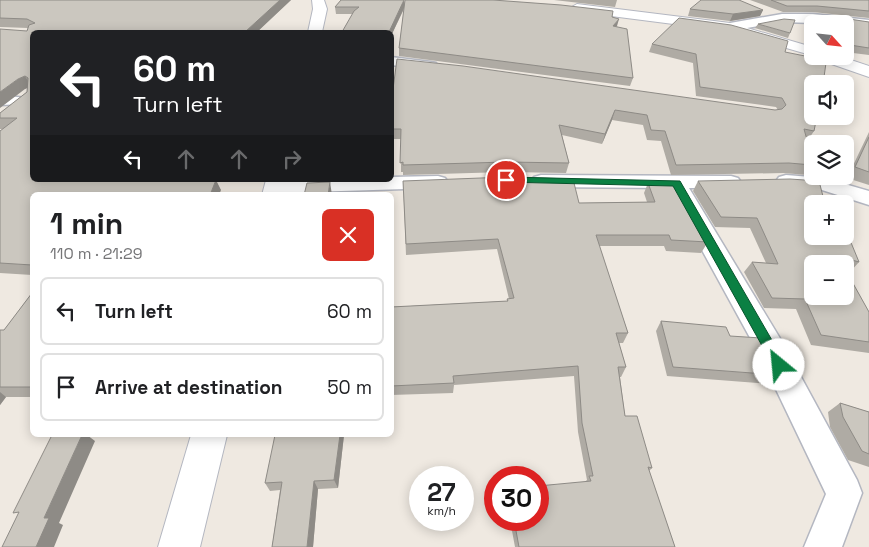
<!DOCTYPE html>
<html lang="en">
<head>
<meta charset="utf-8">
<style>
	body { margin:0; font-family:"Space Grotesk",sans-serif; background:#f2f2f2; color:#202124; height:100vh; display:flex; flex-direction:column; font-size:19px; white-space:nowrap }
	* { box-sizing:border-box; margin:0 }
	p { font-size:16px; color:#757577 }
	.icon { flex:none; width:28px; height:28px; fill:none; stroke:currentColor; stroke-width:2; stroke-linecap:round; stroke-linejoin:round }
	.map { position:relative; flex:1; overflow:hidden }
	.panel { position:absolute; left:30px; top:192px; width:364px; height:245px; display:flex; flex-direction:column; background:#fff; border-radius:8px; box-shadow:0 2px 12px #0003 }
	.panel>* { flex:none }
	.hud { position:absolute; left:30px; top:30px; width:364px; height:152px; border-radius:8px; box-shadow:0 2px 12px #0003; background:#202124; color:#fff; overflow:hidden }
	.needle { width:32px; rotate:117deg }
	.controls { position:absolute; left:804px; top:15px; display:grid; gap:10px }
	.controls a { display:grid; place-items:center; width:50px; height:50px; border-radius:8px; background:#fff; box-shadow:0 2px 12px #0003; font-size:25px }
	.speed { position:absolute; left:409px; top:466px; display:flex; gap:10px; font-size:25px; font-weight:700; text-align:center }
	.speed>* { display:grid; place-content:center; width:65px; height:65px; border-radius:50%; background:#fff; box-shadow:0 2px 12px #0003; line-height:1 }
	.speed small { font-size:12px; font-weight:400 }
	.speed .limit { border:8px solid #d22; background:#fff; color:#111 }
	.pin { position:absolute; display:grid; place-items:center; width:42px; height:42px; color:#fff; margin:-21px; border:2px solid #fff; border-radius:50%; box-shadow:0 1px 5px #0007 }
	.me { position:absolute; width:55px; margin:-28px; rotate:332deg; stroke-linejoin:round; filter:drop-shadow(0 0 4px #0008) }
	.turn { display:flex; align-items:center; gap:18px; height:105px; padding:0 20px; font-size:22px }
	.turn .icon { width:65px; height:65px; stroke-width:2.5 }
	.turn b { display:block; font-size:35px; line-height:42px }
	.lanes { display:flex; align-items:center; height:48px; padding:0 20px; background:#0003; justify-content:center; gap:25px; direction:ltr }
	.lanes .off { opacity:.35 }
	.round { display:grid; place-items:center; flex:none; width:52px; height:52px; border-radius:8px; background:#f2f2f2 }
	.summary { display:flex; align-items:center; justify-content:space-between; height:85px; padding:0 20px }
	h1 { font-size:30px; font-weight:800; line-height:38px }
	ul { padding:0; list-style:none }
	li { display:flex; align-items:center; gap:15px; height:68px; margin:0 10px 8px; padding:0 10px; border:2px solid #e0e0e0; border-radius:8px }
	li div { flex:1 }
	li b { display:block; font-size:19px }
	li em { font-style:normal }
	.map>svg:first-child { display:block }
	.lines { fill:none; stroke-linecap:round; stroke-linejoin:round }
	.minor-casing { stroke:#b4b7c1; stroke-width:3 }
	.tertiary-casing { stroke:#b4b7c1; stroke-width:2 }
	.minor { fill:#fff; fill-rule:evenodd }
	.tertiary { fill:#fff; fill-rule:evenodd }
	.wall { fill:#afaba4; fill-rule:evenodd }
	.shaded-wall { fill:#8e8b86 }
	.building { fill:#cbc7bf; stroke:#8e8b86 }
	.route { fill:#0b8043; stroke:#07532c }
</style>
</head>
<body>
<div class="map">
<svg width="869" height="547" viewBox="0 0 869 547">
	<rect width="100%" height="100%" fill="#efe9e1"/>
	<g class="lines">
		<defs>
			<path id="minor" d="M782,14h31l56,6v8l-24,-4 -63,-2 -52,9 -6,-4 6,-4z
				M391,57l40,5 5,1 2,3 -2,3 -5,1 -40,-5z
				M0,95l26,3 2,3 -2,3 -26,1z
				M541,175l190,1 7,2 3,4 -3,4 -7,2h-42l92,152 76,140 5,13 -20,54h-38l22,-53 -66,-138 -92,-168 -127,-1 -7,-2 -3,-4 3,-4z
				M786,175l38,3 45,13v14l-47,-15 -43,-5 -3,-4 3,-4z
				M438,176l7,2 3,4 -3,4 -7,2 -162,5 -7,-2 -3,-4 3,-4 7,-2 115,-1v-3z"/>
			<path id="tertiary" d="M312,0h12l3,9 -5,23h-14l5,-23z
				M577,4l153,19 82,24 2,9 -86,-25 -156,-20 -2,-3z
				M815,56h24l30,10v11l-52,-18z
				M266,180h22l-2,15h-24z
				M191,435h36l-27,112h-42z"/>
		</defs>
		<use href="#minor" class="minor-casing"/>
		<use href="#tertiary" class="tertiary-casing"/>
		<use href="#minor" class="minor"/>
		<use href="#tertiary" class="tertiary"/>
	</g>
	<path class="wall" d="M0,0h291l-34,32h-225l189,158 -189,5v80l-32,-2v-142l3,-2h-3v-16l27,-21v-4l-2,1 2,-58 1,-3 -28,-1z
		M341,0l271,17 5,9 16,52 -3,8 -231,-30v-8l5,-39 -13,27v-4l-38,-18h-17l-1,-7z
		M554,0h63l-2,7z
		M750,0h119v18l-56,-6h-30z
		M690,9l73,1 -3,6 -30,5 -42,-5z
		M837,19l32,3v33l-24,-3v-28h-11z
		M758,24l32,9 -2,5 -33,-10z
		M652,44l133,8 29,79 -6,9 4,18v10l-4,7 -25,-2 -112,2 -10,-34 -14,-1 -4,-15 -31,-5 -10,24 -40,-9 7,28 -3,10 -60,-1 -103,3v-3h-2v-33h-10v-35l387,6 -2,-3 -80,-11 -3,-33 -44,-11z
		M869,132v53l-22,-7z
		M403,181l176,22 68,-1 -3,-9 4,-10 60,59 -7,11 -35,-2 -2,-5h-65l29,87 -5,10h-4l7,24 -5,10h-1l5,39 27,52 -3,3 26,76h-160l-5,-27h28l49,-40 -9,-48 -4,-56 -120,9 -1,8 -62,2v-88l116,-6v-2h2l-12,-50 -91,6z
		M698,181l114,23 47,58 -9,10 -4,-1 23,41v41l-58,-8 -15,-36 -32,-1 -20,-36 8,-10 14,1 -16,-35 -35,-1 -22,-36zM812,264h33v32z
		M32,293v104h-26l-6,8v-75h4z
		M661,321l69,15 48,39 -9,9 -102,-8 -11,-45z
		M840,403l29,9v55l-21,-7 -18,-33 -2,-15z
		M344,435l-6,53 -20,1 -5,58h-41l8,-57 -10,1 -5,-8z"/>
	<path class="shaded-wall" d="M280,0h11l-34,32h-12z
		M404,0l1,6 -14,30v-4h-2z
		M763,10l-3,6 -30,5 3,-7z
		M619,19l-2,7h-4z
		M25,76l6,10 -6,3 -25,19v-16l18,-13z
		M615,110l-3,10 -10,24 3,-10z
		M216,180l5,10 -2,5h-9z
		M330,182l2,13h-4z
		M0,392l6,5 -6,8z
		M82,435h5l8,6 -36,82 4,2 -9,22h-18l8,-29z
		M340,435h4l-6,53 -4,-8z
		M314,481l4,8 -5,58h-6z"/>
	<path class="building" d="M0,0h280l-35,32h-213v148h184l-6,15h-178v70l-32,-2v-132l17,-13h-17v-5l27,-21 1,-14 -3,-2 -7,3 -18,13v-63l27,2 2,-6 6,-2 -8,-4 -27,-1z
		M341,0h63l-15,32h-47l12,-21 5,-4h-24z
		M405,0h88l68,5 52,6 -1,6 7,2 -6,7 14,3 6,49 -234,-30z
		M701,0h38l24,10 -30,4 -43,-5z
		M771,0h98v11l-52,-5h-30z
		M679,18l52,7 57,16 -3,11 35,7v3l6,1 -3,21h-11v32h5l-3,15 -10,-2 8,29v7l-23,-2 -113,2 -11,-34 -14,-1 -4,-15 -32,-5 -10,24 -46,-9 10,38 -62,-1 -104,3v-3l-3,1 1,-34h-10v-25l6,-45 66,7 312,44 7,-1 4,-4 -4,-7 -82,-11 -4,-33 -44,-10z
		M784,19l11,1 -5,13 -32,-9z
		M837,19h12l20,3v26l-19,-3 -3,-23z
		M869,137v35l-14,-5z
		M507,177l66,2 6,24 76,-1 -7,-19 27,1 33,58 -37,-2 -2,-5h-73l32,98h-12l10,34h-8l7,49h12l15,52 -4,-1 27,80h-156l-5,-27h24v-34l53,-5 -2,-5h4l-11,-53 -4,-57 -125,10 1,7 -63,3v-79l117,-6 -1,-2 7,-1 -16,-59 -92,5 -3,-63z
		M790,179l29,2 6,23h-13v32h33v-8l14,34 -21,-6 4,8h-30v32h33v-27l24,43v30l-48,-7 -16,-36 -33,-1 -20,-36 26,2 -21,-46 -36,-1 -23,-36z
		M330,182l-2,13h-24l3,-12z
		M32,293v94h-32v-57h4z
		M661,321l65,6 4,9 31,2 17,37 -105,-8z
		M840,403l29,9v42l-7,-3 -19,-34z
		M52,435h30l-38,83h5l-13,29h-34l17,-35 -6,1z
		M275,435h65l-6,45 -20,1 -7,66h-35l10,-65 -17,1z"/>
	<path class="route" d="M506,177l174,4 104,180 2,4 -2,4 -5,2 -4,-2 -102,-183 -170,-4 -2,-2z"/>
</svg>
<div class="controls">
<a><svg class="needle" viewBox="-14 -14 28 28"><path d="M0-13l5 13h-10z" fill="#e53935"/><path d="M0 13l5-13h-10z" fill="#757577"/></svg></a>
<a><svg class="icon" aria-label="sound" viewBox="0 0 24 24"><path d="M4 9h4l5-4v14l-5-4H4zM17 9q2 3 0 6"/></svg></a>
<a><svg class="icon" aria-label="layers" viewBox="0 0 24 24"><path d="M12 4l9 5-9 5-9-5zM3 14l9 5 9-5"/></svg></a>
<a>+</a>
<a>−</a>
</div>
<div class="speed"><div>27<small>km/h</small></div><div class="limit">30</div></div>
<div class="pin" style="left:506px;top:180px;background:#d93025"><svg class="icon" aria-label="arrive" viewBox="0 0 24 24"><path d="M6 21V4h12l-3 4 3 4H6"/></svg></div>
<svg class="me" style="left:779px;top:365px" viewBox="-20 -20 40 40"><circle r="19" fill="#fff"/><path d="M0-13L10 11 0 6-10 11z" fill="#0b8043"/></svg>
<div class="hud">
<div class="turn"><svg class="icon" aria-label="left" viewBox="0 0 24 24"><path d="M17 20v-9H6M10 6l-5 5 5 5"/></svg><div><b>60 m</b>Turn left</div></div>
<div class="lanes"><svg class="icon" aria-label="left" viewBox="0 0 24 24"><path d="M17 20v-9H6M10 6l-5 5 5 5"/></svg><svg class="icon off" aria-label="ahead" viewBox="0 0 24 24"><path d="M12 20V5M6 11l6-6 6 6"/></svg><svg class="icon off" aria-label="ahead" viewBox="0 0 24 24"><path d="M12 20V5M6 11l6-6 6 6"/></svg><svg class="icon off" aria-label="right" viewBox="0 0 24 24"><path d="M7 20v-9h11M14 6l5 5-5 5"/></svg></div>
</div>
<section class="panel">
<div class="summary"><div><h1>1 min</h1><p>110 m · 21:29</p></div><a class="round" style="background:#d93025;color:#fff"><svg class="icon" aria-label="close" viewBox="0 0 24 24"><path d="M6 6l12 12M18 6L6 18"/></svg></a></div>
<ul>
<li><svg class="icon" aria-label="left" viewBox="0 0 24 24"><path d="M17 20v-9H6M10 6l-5 5 5 5"/></svg><div><b>Turn left</b></div><em>60 m</em></li>
<li><svg class="icon" aria-label="arrive" viewBox="0 0 24 24"><path d="M6 21V4h12l-3 4 3 4H6"/></svg><div><b>Arrive at destination</b></div><em>50 m</em></li>
</ul>
</section>
</div>
</body>
</html>
